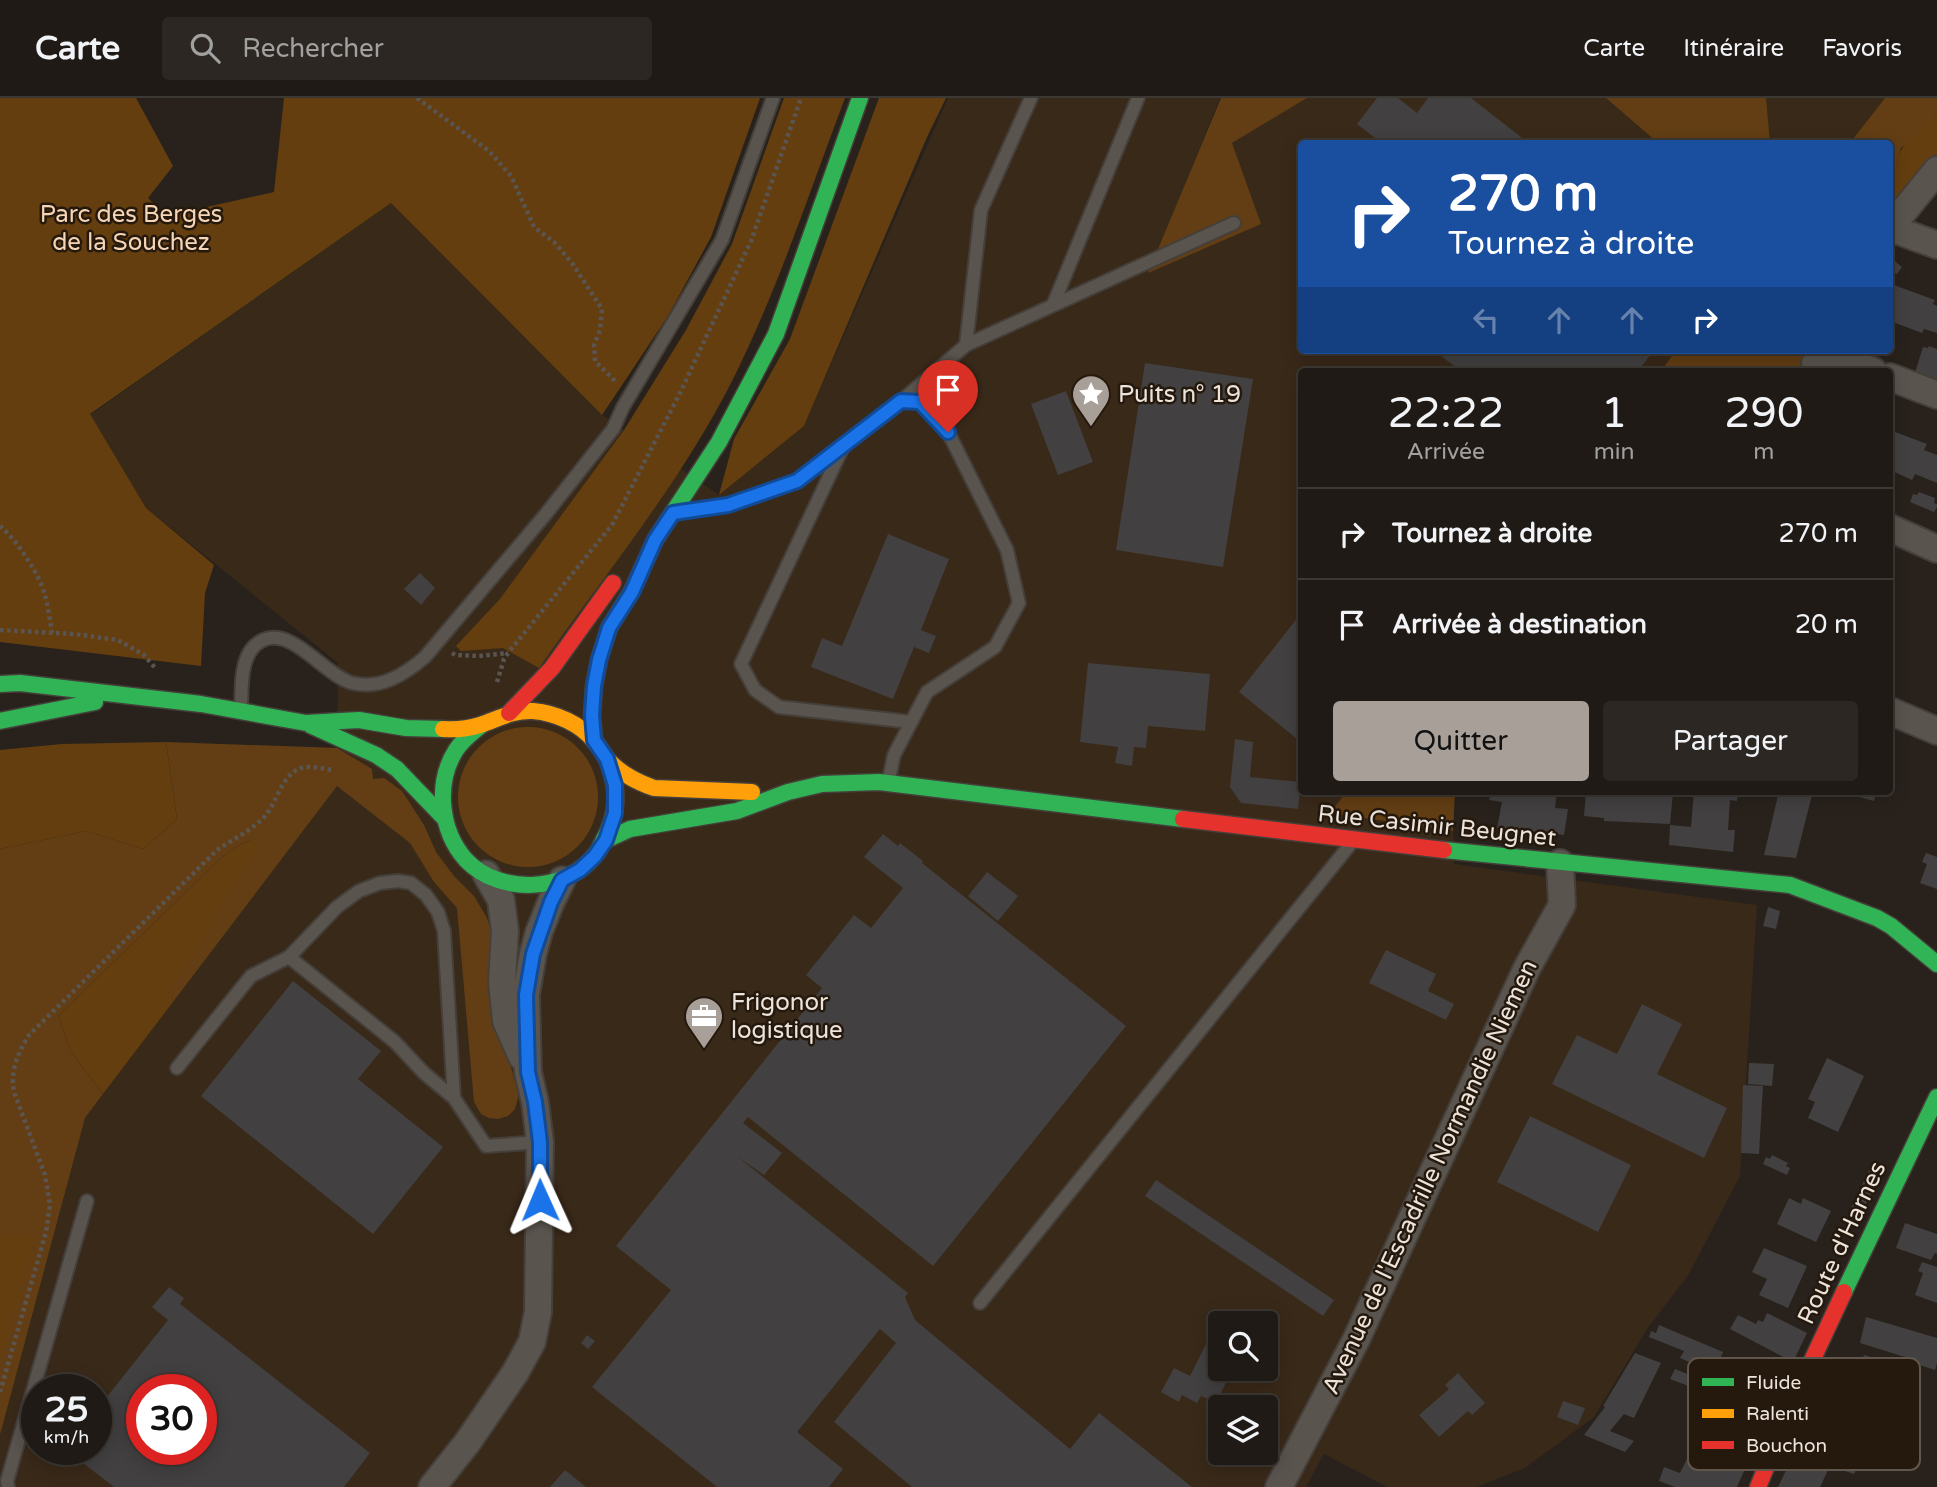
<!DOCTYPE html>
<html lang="fr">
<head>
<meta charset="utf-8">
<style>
	body { margin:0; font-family:"Varela Round",sans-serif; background:#2c2722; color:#f1f3f6; height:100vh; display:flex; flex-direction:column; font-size:26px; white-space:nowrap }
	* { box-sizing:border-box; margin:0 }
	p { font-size:23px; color:#a1a1a0 }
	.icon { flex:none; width:38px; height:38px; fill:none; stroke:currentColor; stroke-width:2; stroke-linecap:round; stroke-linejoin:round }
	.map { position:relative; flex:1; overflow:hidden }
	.details { position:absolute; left:1298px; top:270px; width:595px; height:427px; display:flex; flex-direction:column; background:#1f1a15; border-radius:7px; box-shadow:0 4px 18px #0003,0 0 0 2px #3c3834 }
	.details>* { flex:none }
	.guide { position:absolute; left:1298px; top:42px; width:595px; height:214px; border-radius:7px; box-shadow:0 4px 18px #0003,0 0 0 2px #3c3834; background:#1a4fa0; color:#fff; overflow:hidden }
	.tools { position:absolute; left:1208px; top:1213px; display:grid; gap:14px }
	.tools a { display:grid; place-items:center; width:70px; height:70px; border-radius:7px; background:#1f1a15; box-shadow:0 4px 18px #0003,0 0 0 2px #3c3834; font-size:35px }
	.speed { position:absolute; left:21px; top:1276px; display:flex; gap:14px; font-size:35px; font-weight:700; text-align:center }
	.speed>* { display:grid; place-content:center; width:91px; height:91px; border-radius:50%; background:#1f1a15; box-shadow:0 4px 18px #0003,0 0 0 2px #3c3834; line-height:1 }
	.speed small { font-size:18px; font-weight:400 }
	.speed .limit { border:10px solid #d22; background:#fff; color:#111 }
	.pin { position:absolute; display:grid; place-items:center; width:60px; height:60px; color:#fff; margin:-72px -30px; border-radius:50% 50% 50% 0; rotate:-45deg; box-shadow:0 0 7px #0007 }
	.pin .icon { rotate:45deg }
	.me { position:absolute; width:77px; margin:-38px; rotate:359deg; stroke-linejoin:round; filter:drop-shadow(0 0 5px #0008) }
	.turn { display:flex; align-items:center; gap:24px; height:147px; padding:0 35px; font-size:32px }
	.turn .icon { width:91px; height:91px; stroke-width:2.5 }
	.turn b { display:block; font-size:49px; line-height:60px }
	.lanes { display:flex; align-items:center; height:66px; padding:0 35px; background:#0003; justify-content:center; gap:35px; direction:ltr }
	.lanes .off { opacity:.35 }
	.eta { display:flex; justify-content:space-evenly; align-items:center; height:119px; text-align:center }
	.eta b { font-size:42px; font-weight:600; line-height:49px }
	.cta { display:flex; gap:14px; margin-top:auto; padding:14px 35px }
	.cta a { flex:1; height:80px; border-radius:7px; background:#a89f98; color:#111; font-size:28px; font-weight:600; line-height:80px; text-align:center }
	.cta a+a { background:#2c2722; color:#f1f3f6 }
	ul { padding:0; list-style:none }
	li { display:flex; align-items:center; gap:21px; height:91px; padding:0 35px; border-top:2px solid #3c3834 }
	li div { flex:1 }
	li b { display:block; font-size:26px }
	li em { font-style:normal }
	header { display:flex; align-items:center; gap:42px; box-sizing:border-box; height:98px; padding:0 35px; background:#1f1a15; border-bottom:2px solid #3c3834 }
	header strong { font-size:33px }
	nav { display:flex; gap:38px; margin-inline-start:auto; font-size:24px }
	.search { width:490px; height:63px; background:#2c2722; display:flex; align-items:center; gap:18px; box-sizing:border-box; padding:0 24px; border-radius:7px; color:#a1a1a0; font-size:26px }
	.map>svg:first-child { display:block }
	.built { fill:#392919; fill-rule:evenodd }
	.green { fill:#633e14 }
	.forest { fill:#643e0f }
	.building { fill:#424040; fill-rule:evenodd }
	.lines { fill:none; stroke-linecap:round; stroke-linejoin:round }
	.lane-casing { stroke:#453f3a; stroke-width:16 }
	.street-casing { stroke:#453f3a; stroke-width:30 }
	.fast-casing { stroke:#453f3a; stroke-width:19 }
	.slow-casing { stroke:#453f3a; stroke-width:19 }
	.jam-casing { stroke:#453f3a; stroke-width:19 }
	.path { stroke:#5a5551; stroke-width:4.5; stroke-dasharray:3.5 3.5; stroke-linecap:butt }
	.lane { stroke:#5a544f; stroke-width:12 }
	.street { stroke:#5a544f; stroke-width:26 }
	.fast { stroke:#30b455; stroke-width:16 }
	.slow { stroke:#ff9f0a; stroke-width:16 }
	.jam { stroke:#e5322d; stroke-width:16 }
	.route-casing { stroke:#114b97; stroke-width:18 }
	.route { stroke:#1a73e8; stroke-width:12 }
	.labels { text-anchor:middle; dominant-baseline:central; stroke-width:5; stroke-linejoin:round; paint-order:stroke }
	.park-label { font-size:24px; fill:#f6d5b6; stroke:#25190d }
	.poi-label { font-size:24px; fill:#ece3db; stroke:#25190d; text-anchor:start }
	.street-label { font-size:24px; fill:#ece3db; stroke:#25190d }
	.key { fill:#25190d; stroke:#61564b; stroke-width:2 }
	.key-label { font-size:19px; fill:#ece3db }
</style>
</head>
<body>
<header>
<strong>Carte</strong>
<div class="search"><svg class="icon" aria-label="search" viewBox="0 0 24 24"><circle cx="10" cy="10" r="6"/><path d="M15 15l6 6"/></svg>Rechercher</div>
<nav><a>Carte</a><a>Itinéraire</a><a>Favoris</a></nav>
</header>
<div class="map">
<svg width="1937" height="1389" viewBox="0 0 1937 1389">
	<rect width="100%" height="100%" fill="#29221c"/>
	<path class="built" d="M948,0h272l-71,175 83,-130 75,-45h299l52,45 -356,1v206h374l-15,21h-359v420h45l-16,22 122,18 1,33 303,41 -17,271 -51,98 -42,55 -53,88 -69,51 -49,19h-89l-63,-33 -18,33h-1306v-52l85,-317 251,-332 2,-123 -192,-155 -56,-93 301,-212 211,212 117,80 85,-69zM1220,1225h45v45h-45zM37,1292h59v59h-59zM142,1292h59v59h-59zM1220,1309h45v45h-45z
		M1765,0h120l-36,46 -79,-1z"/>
	<path class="green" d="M1221,0h86l-75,45 29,81 -113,49z
		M1606,0h160l4,45h-112z
		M1885,0h52v16l-8,10 -28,24 -7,27 -4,5v-36h-41z
		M1676,252h131l3,21h-149z
		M458 699a70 70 0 1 1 140 0a70 70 0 1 1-140 0Z
		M166,644l171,6 35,21 1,10 11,-1 18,13 22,34 12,27 18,24 20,20 13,22 7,24 14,116 11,36 -4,15 -7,7 -10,3 -9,-1 -8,-4 -7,-12 -17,-194 -23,-26 -24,-39 -73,-57 -164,216 -2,-14 80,-148 -14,6 -15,11 -164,159 13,36 32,42 -18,24 -85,317v-586l86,-18 57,18 34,-30z
		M1347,693h108l-2,40 -123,-18z"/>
	<path class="forest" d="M0,0h136l37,68 -25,32 18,18 108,-24 10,-94h476l-49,139 -43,79 -66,99 -211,-212 -301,211 56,94 68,57 -9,28 -4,73 -201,-24z
		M784,0h61c-36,95 -68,194 -114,285 -52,102 -126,191 -192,285l-36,-20 -42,3 -5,-5 44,-47 124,-169 62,-100 46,-86z
		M879,0h67l-19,39 -123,289 -85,69 15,-56 56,-100z
		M1937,16v43l-47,56v-33c8,-10 6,-24 13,-33 8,-12 24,-20 34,-33z
		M166,644l11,77 -34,30 -57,-18 -86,18v-99l62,-6z
		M251,742l7,6 -86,141 1,15 -70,92 -32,-42 -13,-36 164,-159 15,-11z
		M1,1137l35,1 -36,123v-122z"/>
	<path class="building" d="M1377,0h21l19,15 11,-15h43l59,46h-147l-26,-20z
		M1892,161l10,8 -5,7 -4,-2 -3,4v-15z
		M1891,186l44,16 -2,4 4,2v27l-13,-4 -2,4 -32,-12z
		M1929,248l8,3v30l-2,6 -21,-9 9,-29 5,1z
		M1433,252h221l-16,21h-177z
		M1145,265l108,16 -30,188 -107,-17z
		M1066,293l27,71 -35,13 -27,-71z
		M1890,332l37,14 -3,6 13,5v28l-22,-9 -3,6 -22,-10z
		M1919,394l16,6 -1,5 3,1v3l-3,5 -24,-10 3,-8 4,1z
		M888,436l61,25 -28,71 15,6 -7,17 -15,-6 -21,52 -82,-32 11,-29 20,8z
		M420,475l15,15 -14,17 -17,-16z
		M1302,514v131l-63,-51z
		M1088,565l122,11 -5,57 -57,-5 -2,22 -12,-1 -2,19 -17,-3 3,-16 -38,-5z
		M1235,641l18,3 -3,35 51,5 -3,27 -57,-6 -11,-16z
		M1464,693h93l-2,17 13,1 -4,26 -67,-7 5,-26 -13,-2 1,-3 -26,-5z
		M1586,693l87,2 -3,31 -66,-3v-3l-20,-2z
		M1694,693h44l-1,10 -7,-1 -2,30h7l-2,22 -64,-7 1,-20 21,2z
		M1779,693h34l-17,67 -32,-3z
		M1857,693l19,2 -2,8 -18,-5z
		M883,736l15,12 2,-3 23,18 -1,2 204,163 -193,240 -185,-149 -5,6 39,30 -18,22 -26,-18 170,136 -3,4 10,23 155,129 29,-36 93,74h-280l-78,-65 62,-79 -16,-14 -83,103 46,37 -14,18h-112l-125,-100 79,-97 -55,-44 206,-258 -16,-13 48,-60 17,13 32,-40 -39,-31z
		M1926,755l11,4v32l-17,-6 7,-19 -5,-2z
		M987,774l31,24 -20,25 -30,-25z
		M1768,809l12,4 -4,18 -13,-3z
		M1386,852l50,24 -8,17 26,13 -8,16 -77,-37z
		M293,883l88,70 -23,28 85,68 -70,87 -172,-138z
		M1642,906l40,20 -25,50 70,34 -23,50 -152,-74 25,-49 40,19z
		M1827,960l37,18 -26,56 -30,-14 7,-16 -7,-3z
		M1749,965l25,1 -2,22 -24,-2z
		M1743,987l20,1 -4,68 -18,-1z
		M1530,1018l101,49 -33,67 -101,-50z
		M1772,1057l16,8 -2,3 4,2 -3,7 -24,-11 3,-7 4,2z
		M1872,1066l11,6 -21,42 -11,-4z
		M1156,1082l178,120 -11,16 -178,-120z
		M1789,1100l12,6 2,-6 28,13 -15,31 -39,-18z
		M1905,1125l32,11v20l-2,-1 -4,7 -35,-12z
		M1764,1150l43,18 -19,42 -29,-13 8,-16 -15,-7z
		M1922,1164l15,5v36l-22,-8 8,-22 -5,-2z
		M169,1189l15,11 -4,6 190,149 -26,34h-230l-49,-38h31v-50l6,4 66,-83 -16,-13zM142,1292h59v59h-59z
		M1767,1215l40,20 -14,29 -63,-33 8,-14 18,9 2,-4 5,2z
		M1866,1219l71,21v25l-2,7 -19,-6 2,-3 -58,-18z
		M1659,1227l64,27 -5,13 41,18 6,-12 20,9 -12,26 -41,-19 2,-6 -54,-23 4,-7 -35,-14 2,-6 5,2z
		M1215,1228l5,3v39h13l-17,35 -15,-7 -4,7 -15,-8 -3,7 -18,-10 13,-24 16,8z
		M587,1237l8,6 -7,8 -7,-6z
		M1635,1255l26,10 -27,55 -10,-4 -14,17 24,10 -9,11 -41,-17 21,-28 -2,-1z
		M1864,1257l39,12 -8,26 -39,-12z
		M1675,1271l97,39 -35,79h-62l-16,-6 5,-14 16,6 9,-18 16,6 11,-26 -6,-2 3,-5 -13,-5 5,-14 -11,-4 7,-18 -6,-3 -1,4 -24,-9z
		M1458,1275l27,30 -13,12 -4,-4 -29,26 -20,-22 30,-26 -4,-4z
		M1831,1279l24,8 -5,11 9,3 -7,16 51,16 -3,9 -28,-10 -2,6 -20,-7 -4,9 35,11 -8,19 -14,-4 -5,10 -24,-8 -10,21h-42z
		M73,1282l12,10h-20z
		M1563,1303l22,7 -7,17 -21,-8z
		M565,1372l21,17h-36z"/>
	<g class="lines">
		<defs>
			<path id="lane" d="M1053,207l85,-207
				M966,247l15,-135 50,-112
				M901,303l65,-56 268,-122
				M842,351l-101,215 14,26 24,17 132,15
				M683,414l45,-7 70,-24 103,-80 19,1 28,30 59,118 12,53 -24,44 -68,45 -33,63 -5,24
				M241,610c1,-22 -2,-57 22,-68 30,-13 61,35 89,43 29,7 53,-9 73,-26l120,-142 68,-86 10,-22 99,-167 51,-142
				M289,859l106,85 29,31 30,25 32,48 54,-4
				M177,970l74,-92 38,-19 48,-50 22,-16 21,-8 18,-2 13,2 15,12 12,17 6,19 10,167
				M980,1205l369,-457
				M8,1389l-1,-6 80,-280"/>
			<path id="street" d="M1890,130l47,-58
				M1890,130l47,17
				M1815,265l27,-4 31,12
				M1890,279l47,18
				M1890,430l47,21
				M1890,613l47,20
				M486,776l15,26 4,31 -3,51 4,39 16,36
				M432,1389l35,-44 48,-70 17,-31 6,-30 2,-170 -5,-40 -7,-30 -2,-77 7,-41 6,-22 12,-30 11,-22
				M1279,1389l77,-147 171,-372 35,-63 -2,-42"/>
			<path id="fast" d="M0,586l20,-1 181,21 105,19 53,-3 47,8 37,1
				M0,623l95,-19
				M483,626c-10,8 -20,15 -27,26 -21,33 -16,81 10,110 33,35 100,33 129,-5 4,-4 6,-10 8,-14 16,-29 16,-51 4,-82
				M310,627l66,30 21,14 47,49
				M594,642l-2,-25 2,-29 5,-26 10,-32 23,-37 23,-51 64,-98 57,-108 84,-236
				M606,742l24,-11 107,-18 51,-19 34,-8 57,-2 304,37
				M1444,752l346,35 87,33 14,8 46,38
				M1844,1194l93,-195"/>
			<path id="slow" d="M443,631c13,1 24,0 37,-4 18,-6 33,-15 53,-14 23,2 48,13 62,31 5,5 8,12 13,18 12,13 29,22 46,28l98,4"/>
			<path id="jam" d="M509,615l43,-45 61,-85
				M1183,721l261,31
				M1758,1389l36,-88 50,-107"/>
		</defs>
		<use href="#lane" class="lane-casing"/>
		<use href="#street" class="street-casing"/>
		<use href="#fast" class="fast-casing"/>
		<use href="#slow" class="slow-casing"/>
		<use href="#jam" class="jam-casing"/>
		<path class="path" d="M417,0l72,53 22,25 23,51 20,15 18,21 30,46 -2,21 -6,15 1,16 22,22
			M0,428c17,14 39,48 45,69 3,12 5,25 7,38
			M0,532l74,4 44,6 26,15 12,14
			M452,555l3,2 24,1 29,-3
			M497,584l7,-23 4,-6 104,-128 68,-132 71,-152 50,-143
			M0,1294l46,-160 4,-27 -5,-30 -31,-83c-4,-22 4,-39 15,-57l188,-185c16,-11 36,-20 49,-35 11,-14 16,-40 35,-47 9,-3 23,1 32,2"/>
		<use href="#lane" class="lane"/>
		<use href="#street" class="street"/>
		<use href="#fast" class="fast"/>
		<use href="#slow" class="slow"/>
		<use href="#jam" class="jam"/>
	</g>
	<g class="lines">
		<defs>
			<path id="route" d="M540,1102v-58l-5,-40 -7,-30 -2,-77 7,-41 18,-52 11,-22 18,-10 15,-14 11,-16 9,-27v-28l-8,-26 -13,-19 -2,-25 2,-29 5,-26 10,-32 23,-36 23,-52 18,-27 55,-8 69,-24 104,-80 19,1 28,30"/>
		</defs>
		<use href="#route" class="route-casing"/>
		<use href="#route" class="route"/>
	</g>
	<defs>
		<symbol id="sight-pin" viewBox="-11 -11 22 30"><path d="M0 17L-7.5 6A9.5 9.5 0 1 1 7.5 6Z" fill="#a89f98" stroke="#25190d"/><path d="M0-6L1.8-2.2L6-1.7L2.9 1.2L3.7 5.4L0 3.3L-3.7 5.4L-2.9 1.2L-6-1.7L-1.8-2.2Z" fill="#fff"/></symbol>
		<symbol id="office-pin" viewBox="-11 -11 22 30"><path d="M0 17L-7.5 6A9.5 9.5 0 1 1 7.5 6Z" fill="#a89f98" stroke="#25190d"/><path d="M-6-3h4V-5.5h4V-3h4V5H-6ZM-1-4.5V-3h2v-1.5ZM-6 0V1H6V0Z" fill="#fff"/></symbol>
	</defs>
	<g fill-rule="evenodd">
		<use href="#sight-pin" x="1069" y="274" width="44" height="60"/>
		<use href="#office-pin" x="682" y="896" width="44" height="60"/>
	</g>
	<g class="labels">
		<g class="park-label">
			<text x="131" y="116">Parc des Berges<tspan x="131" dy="28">de la Souchez</tspan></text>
		</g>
		<g class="poi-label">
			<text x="1118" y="296">Puits n° 19</text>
			<text x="731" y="904">Frigonor<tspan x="731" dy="28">logistique</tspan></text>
		</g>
		<g class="street-label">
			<text transform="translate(1437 728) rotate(6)">Rue Casimir Beugnet</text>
			<text transform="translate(1430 1079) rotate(-65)">Avenue de l'Escadrille Normandie Niemen</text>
			<text transform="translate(1842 1145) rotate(-65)">Route d'Harnes</text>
		</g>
	</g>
	<rect x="1688" y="1260" width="232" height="112" rx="10" class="key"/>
	<rect x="1702" y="1280" width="32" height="8" fill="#30b455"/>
	<rect x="1702" y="1311" width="32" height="9" fill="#ff9f0a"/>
	<rect x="1702" y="1343" width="32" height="8" fill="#e5322d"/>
	<g class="key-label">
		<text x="1746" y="1291">Fluide</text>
		<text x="1746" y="1322">Ralenti</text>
		<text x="1746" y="1354">Bouchon</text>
	</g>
</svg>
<div class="tools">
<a><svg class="icon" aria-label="search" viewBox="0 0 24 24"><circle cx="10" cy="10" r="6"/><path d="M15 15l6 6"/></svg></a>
<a><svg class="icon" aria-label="layers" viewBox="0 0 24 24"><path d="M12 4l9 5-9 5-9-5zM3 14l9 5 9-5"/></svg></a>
</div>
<div class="speed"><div>25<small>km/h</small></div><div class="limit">30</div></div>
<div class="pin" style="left:948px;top:334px;background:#d93025"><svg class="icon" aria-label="arrive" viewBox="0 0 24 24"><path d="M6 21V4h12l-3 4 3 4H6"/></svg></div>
<svg class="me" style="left:540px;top:1102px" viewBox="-20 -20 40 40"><path d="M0-17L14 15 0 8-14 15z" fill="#1a73e8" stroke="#fff" stroke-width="4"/></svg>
<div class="guide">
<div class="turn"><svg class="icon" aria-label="right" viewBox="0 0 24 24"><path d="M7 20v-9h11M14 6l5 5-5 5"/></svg><div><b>270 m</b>Tournez à droite</div></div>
<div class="lanes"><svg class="icon off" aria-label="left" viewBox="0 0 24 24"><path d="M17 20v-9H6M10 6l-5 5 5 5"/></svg><svg class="icon off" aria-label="ahead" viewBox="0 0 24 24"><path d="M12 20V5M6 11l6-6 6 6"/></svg><svg class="icon off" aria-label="ahead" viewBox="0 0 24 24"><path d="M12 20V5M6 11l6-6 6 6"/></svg><svg class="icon" aria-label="right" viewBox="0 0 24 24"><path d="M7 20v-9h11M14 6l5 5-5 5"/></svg></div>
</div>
<section class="details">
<div class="eta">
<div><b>22:22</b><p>Arrivée</p></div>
<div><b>1</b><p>min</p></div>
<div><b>290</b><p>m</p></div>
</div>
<ul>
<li><svg class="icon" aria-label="right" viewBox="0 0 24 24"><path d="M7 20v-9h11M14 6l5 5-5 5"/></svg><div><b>Tournez à droite</b></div><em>270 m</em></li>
<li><svg class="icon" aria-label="arrive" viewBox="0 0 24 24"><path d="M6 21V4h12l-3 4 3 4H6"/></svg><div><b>Arrivée à destination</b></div><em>20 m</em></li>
</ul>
<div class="cta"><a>Quitter</a><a>Partager</a></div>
</section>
</div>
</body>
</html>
